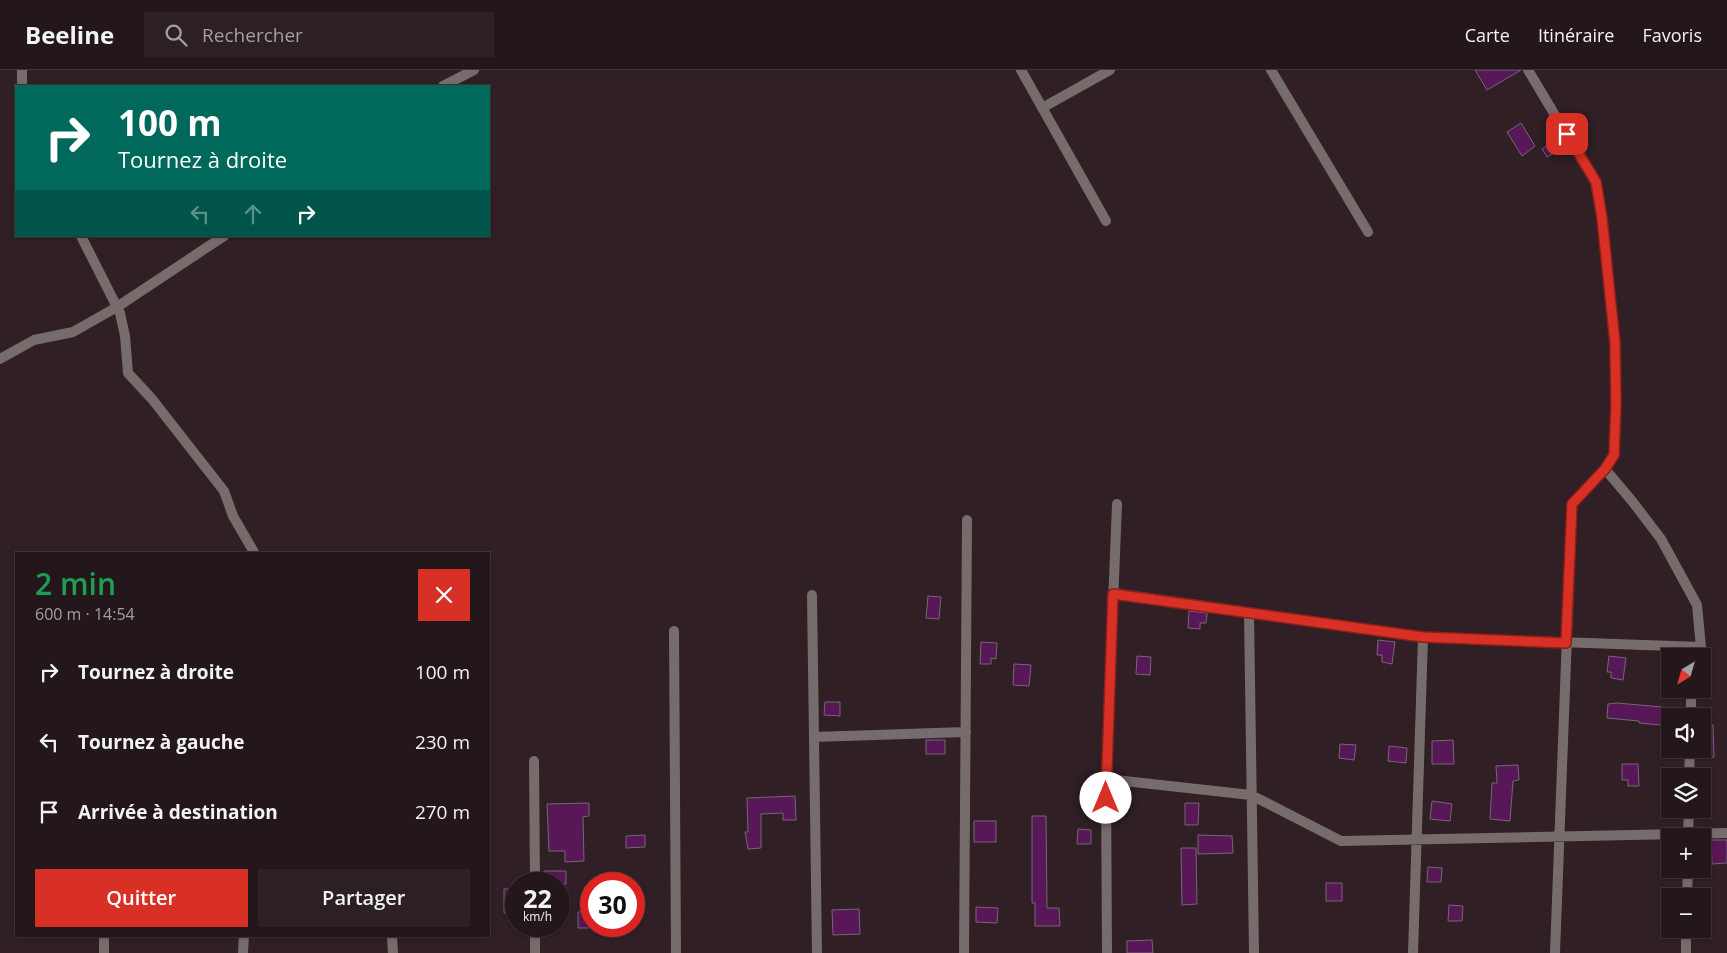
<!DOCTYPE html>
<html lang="fr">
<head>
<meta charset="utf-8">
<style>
	body { margin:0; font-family:"Open Sans",sans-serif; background:#2c2025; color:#f1f3f6; height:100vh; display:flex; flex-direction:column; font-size:19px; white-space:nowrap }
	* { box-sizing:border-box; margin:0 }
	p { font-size:16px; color:#a39fa3 }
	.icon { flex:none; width:28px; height:28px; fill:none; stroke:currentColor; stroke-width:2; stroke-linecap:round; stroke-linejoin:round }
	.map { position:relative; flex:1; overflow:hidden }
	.panel { position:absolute; left:15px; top:482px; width:475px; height:385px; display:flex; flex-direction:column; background:#24171c; border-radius:0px; box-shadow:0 1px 4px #0004,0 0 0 1px #41363b }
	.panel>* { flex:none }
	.banner { position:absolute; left:15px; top:15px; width:475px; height:152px; border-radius:0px; box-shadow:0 1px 4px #0004,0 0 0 1px #41363b; background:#00695c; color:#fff; overflow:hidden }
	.needle { width:32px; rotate:217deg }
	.controls { position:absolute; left:1661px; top:578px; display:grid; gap:10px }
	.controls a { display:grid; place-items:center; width:50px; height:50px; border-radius:0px; background:#24171c; box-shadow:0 1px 4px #0004,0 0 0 1px #41363b; font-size:25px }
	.speed { position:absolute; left:505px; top:802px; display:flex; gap:10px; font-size:25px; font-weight:700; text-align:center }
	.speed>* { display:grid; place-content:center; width:65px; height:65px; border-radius:50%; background:#24171c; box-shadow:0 1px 4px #0004,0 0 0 1px #41363b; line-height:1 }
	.speed small { font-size:12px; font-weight:400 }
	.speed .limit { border:8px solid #d22; background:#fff; color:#111 }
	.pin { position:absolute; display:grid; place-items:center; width:42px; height:42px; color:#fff; margin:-21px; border-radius:10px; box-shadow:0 2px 8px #0006 }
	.me { position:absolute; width:55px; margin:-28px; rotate:0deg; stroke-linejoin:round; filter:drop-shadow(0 0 4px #0008) }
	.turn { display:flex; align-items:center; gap:18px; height:105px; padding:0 20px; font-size:22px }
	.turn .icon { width:65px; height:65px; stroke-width:2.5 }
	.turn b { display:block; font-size:35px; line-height:42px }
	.lanes { display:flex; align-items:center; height:48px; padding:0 20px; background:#0003; justify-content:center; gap:25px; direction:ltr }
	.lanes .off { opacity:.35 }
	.round { display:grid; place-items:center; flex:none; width:52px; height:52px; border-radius:0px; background:#2c2025 }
	.summary { display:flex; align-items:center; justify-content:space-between; height:85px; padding:0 20px }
	h1 { font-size:30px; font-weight:600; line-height:38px; color:#1e9e55 }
	.primary-button { display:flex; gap:10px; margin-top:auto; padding:10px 20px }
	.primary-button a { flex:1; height:58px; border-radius:0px; background:#d93025; color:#fff; font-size:20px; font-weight:600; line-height:58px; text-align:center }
	.primary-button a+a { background:#2c2025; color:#f1f3f6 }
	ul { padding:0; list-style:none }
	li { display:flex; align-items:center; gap:15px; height:70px; padding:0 20px }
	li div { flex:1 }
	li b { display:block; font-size:19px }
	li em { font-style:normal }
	header { display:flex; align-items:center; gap:30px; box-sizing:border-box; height:70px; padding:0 25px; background:#24171c; border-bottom:1px solid #41363b }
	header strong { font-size:24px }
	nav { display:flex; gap:28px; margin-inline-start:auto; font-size:18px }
	.search { width:350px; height:45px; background:#2c2025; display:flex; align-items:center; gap:12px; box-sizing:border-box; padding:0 18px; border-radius:0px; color:#a39fa3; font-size:19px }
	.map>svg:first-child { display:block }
	.building { fill:#581757; stroke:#766775 }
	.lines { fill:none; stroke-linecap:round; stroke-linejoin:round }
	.minor { stroke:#766c6b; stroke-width:10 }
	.route-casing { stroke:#8d1f18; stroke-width:12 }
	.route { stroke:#d93025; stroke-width:9 }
</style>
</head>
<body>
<header>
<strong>Beeline</strong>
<div class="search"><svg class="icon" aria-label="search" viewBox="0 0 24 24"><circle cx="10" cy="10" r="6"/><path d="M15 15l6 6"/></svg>Rechercher</div>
<nav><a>Carte</a><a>Itinéraire</a><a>Favoris</a></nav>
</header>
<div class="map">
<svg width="1727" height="883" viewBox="0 0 1727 883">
	<rect width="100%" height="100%" fill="#301f25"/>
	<path class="building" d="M1475,0h46l-34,20z
		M1521,53l14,23 -13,10 -15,-24z
		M1554,71l5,9 -12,7 -5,-8z
		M928,526l13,1 -2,22 -13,-1z
		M1189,541l18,2 -1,10h-6v6l-12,-1z
		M1378,570l17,2 -3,22 -10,-2v-7h-5z
		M981,572l16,1 -1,16 -5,-1v6h-11z
		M1137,586l14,1 -1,18 -14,-1z
		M1609,586l17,2 -3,22 -12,-2v-6h-4z
		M1014,594l17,1 -2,21 -16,-1z
		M825,632h15v14l-16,-1z
		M1617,633l45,4 -1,18 -22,-2v-2l-32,-3 1,-14z
		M1713,655l1,32h-10l-1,-31z
		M926,670h19v14h-19z
		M1453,670l1,24h-22v-23z
		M1340,674l16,1 -2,15 -15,-2z
		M1389,676l18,2 -1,15 -18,-2z
		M1622,694h16l1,22h-11v-6h-6z
		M1518,695l1,15 -6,1 -3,40 -20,-2 2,-36h5l-1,-17z
		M795,726l1,24h-13v-7l-22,1v34l-13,1 -3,-17h3l-1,-34z
		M1432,731l20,3 -2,17 -20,-2z
		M589,733v13l-6,1 1,44 -19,1v-11h-16l-2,-47z
		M1185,733h14l-1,22h-13z
		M1032,746h14l1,92h12l1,18h-25v-23h-3z
		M974,751h22v21h-22z
		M1078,759l13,1v14h-14z
		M645,765v12l-19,1v-12z
		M1198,765l34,1 1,17 -35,1z
		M1711,770h16v23l-15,1z
		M1181,778h15l1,56 -15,1z
		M1428,797l14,1 -1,14h-14z
		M544,801h22v13h-22z
		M1326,813h16v18h-16z
		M504,819h12v23l-12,1z
		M1449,835l14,1 -1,15h-14z
		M976,837l22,1 -1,15 -21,-1z
		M859,839l1,25 -27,1 -1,-25z
		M589,841v17h-11v-16z
		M1152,870l1,13h-26v-12z"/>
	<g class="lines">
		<path class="minor" d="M1021,0l85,151
			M1271,0l97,162
			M1528,0l67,112 7,36 13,125 1,62 -2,50 -9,14 -33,34 -17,450
			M22,16v-16
			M443,16l31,-16
			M1042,38l68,-38
			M81,166l39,77 5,23 3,37 24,26 72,92 9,25 22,38
			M0,289l34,-19 39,-8 44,-25 107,-71
			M1605,399l27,32 29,38 36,66 4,42 -5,9
			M1113,523l310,44 278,10
			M812,525l5,358
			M1249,543l5,340
			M674,561l2,322
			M1691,646v-27
			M814,667l152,-5
			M534,691l1,123
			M1689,706l1,-27
			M1106,709l145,16 90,46 386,-8
			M1688,766l1,-27
			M1687,826l1,-27
			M535,856v27
			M392,866l1,17
			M104,883v-17
			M243,883l1,-17
			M964,883l3,-433
			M1107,883l-1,-174 11,-275
			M1413,883l10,-316
			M1686,883v-24"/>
	</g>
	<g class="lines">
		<defs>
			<path id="route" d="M1106,728l7,-204 310,43 143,6 6,-139 33,-35 9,-14 2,-50 -1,-62 -13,-125 -6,-36 -29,-48"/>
		</defs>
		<use href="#route" class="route-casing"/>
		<use href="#route" class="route"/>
	</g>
</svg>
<div class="controls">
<a><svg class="needle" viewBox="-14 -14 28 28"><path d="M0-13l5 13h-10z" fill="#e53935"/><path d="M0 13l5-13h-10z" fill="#a39fa3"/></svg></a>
<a><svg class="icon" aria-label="sound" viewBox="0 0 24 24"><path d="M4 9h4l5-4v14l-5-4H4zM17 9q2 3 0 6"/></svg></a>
<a><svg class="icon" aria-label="layers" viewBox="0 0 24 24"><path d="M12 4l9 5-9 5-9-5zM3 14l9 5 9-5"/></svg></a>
<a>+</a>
<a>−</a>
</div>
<div class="speed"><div>22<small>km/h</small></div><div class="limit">30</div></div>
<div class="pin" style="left:1567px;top:64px;background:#d93025"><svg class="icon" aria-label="arrive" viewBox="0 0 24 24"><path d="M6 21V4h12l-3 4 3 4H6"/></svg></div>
<svg class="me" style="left:1106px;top:728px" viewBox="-20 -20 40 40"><circle r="19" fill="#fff"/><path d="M0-13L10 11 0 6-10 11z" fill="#d93025"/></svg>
<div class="banner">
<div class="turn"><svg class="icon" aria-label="right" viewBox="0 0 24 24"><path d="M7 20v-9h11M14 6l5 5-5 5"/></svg><div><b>100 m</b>Tournez à droite</div></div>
<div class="lanes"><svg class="icon off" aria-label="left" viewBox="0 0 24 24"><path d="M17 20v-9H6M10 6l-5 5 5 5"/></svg><svg class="icon off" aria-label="ahead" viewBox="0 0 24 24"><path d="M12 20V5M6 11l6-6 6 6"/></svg><svg class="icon" aria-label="right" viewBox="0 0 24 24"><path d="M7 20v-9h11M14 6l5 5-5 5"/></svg></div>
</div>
<section class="panel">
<div class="summary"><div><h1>2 min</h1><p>600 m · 14:54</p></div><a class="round" style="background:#d93025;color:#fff"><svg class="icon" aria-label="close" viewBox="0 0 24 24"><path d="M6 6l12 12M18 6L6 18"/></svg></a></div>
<ul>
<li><svg class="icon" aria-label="right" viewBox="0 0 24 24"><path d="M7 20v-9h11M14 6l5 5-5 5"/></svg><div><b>Tournez à droite</b></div><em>100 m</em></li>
<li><svg class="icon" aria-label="left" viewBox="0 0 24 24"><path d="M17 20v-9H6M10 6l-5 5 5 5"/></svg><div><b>Tournez à gauche</b></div><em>230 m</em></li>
<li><svg class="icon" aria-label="arrive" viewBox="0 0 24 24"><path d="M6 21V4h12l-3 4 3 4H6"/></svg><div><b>Arrivée à destination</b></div><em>270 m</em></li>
</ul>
<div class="primary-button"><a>Quitter</a><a>Partager</a></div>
</section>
</div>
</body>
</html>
